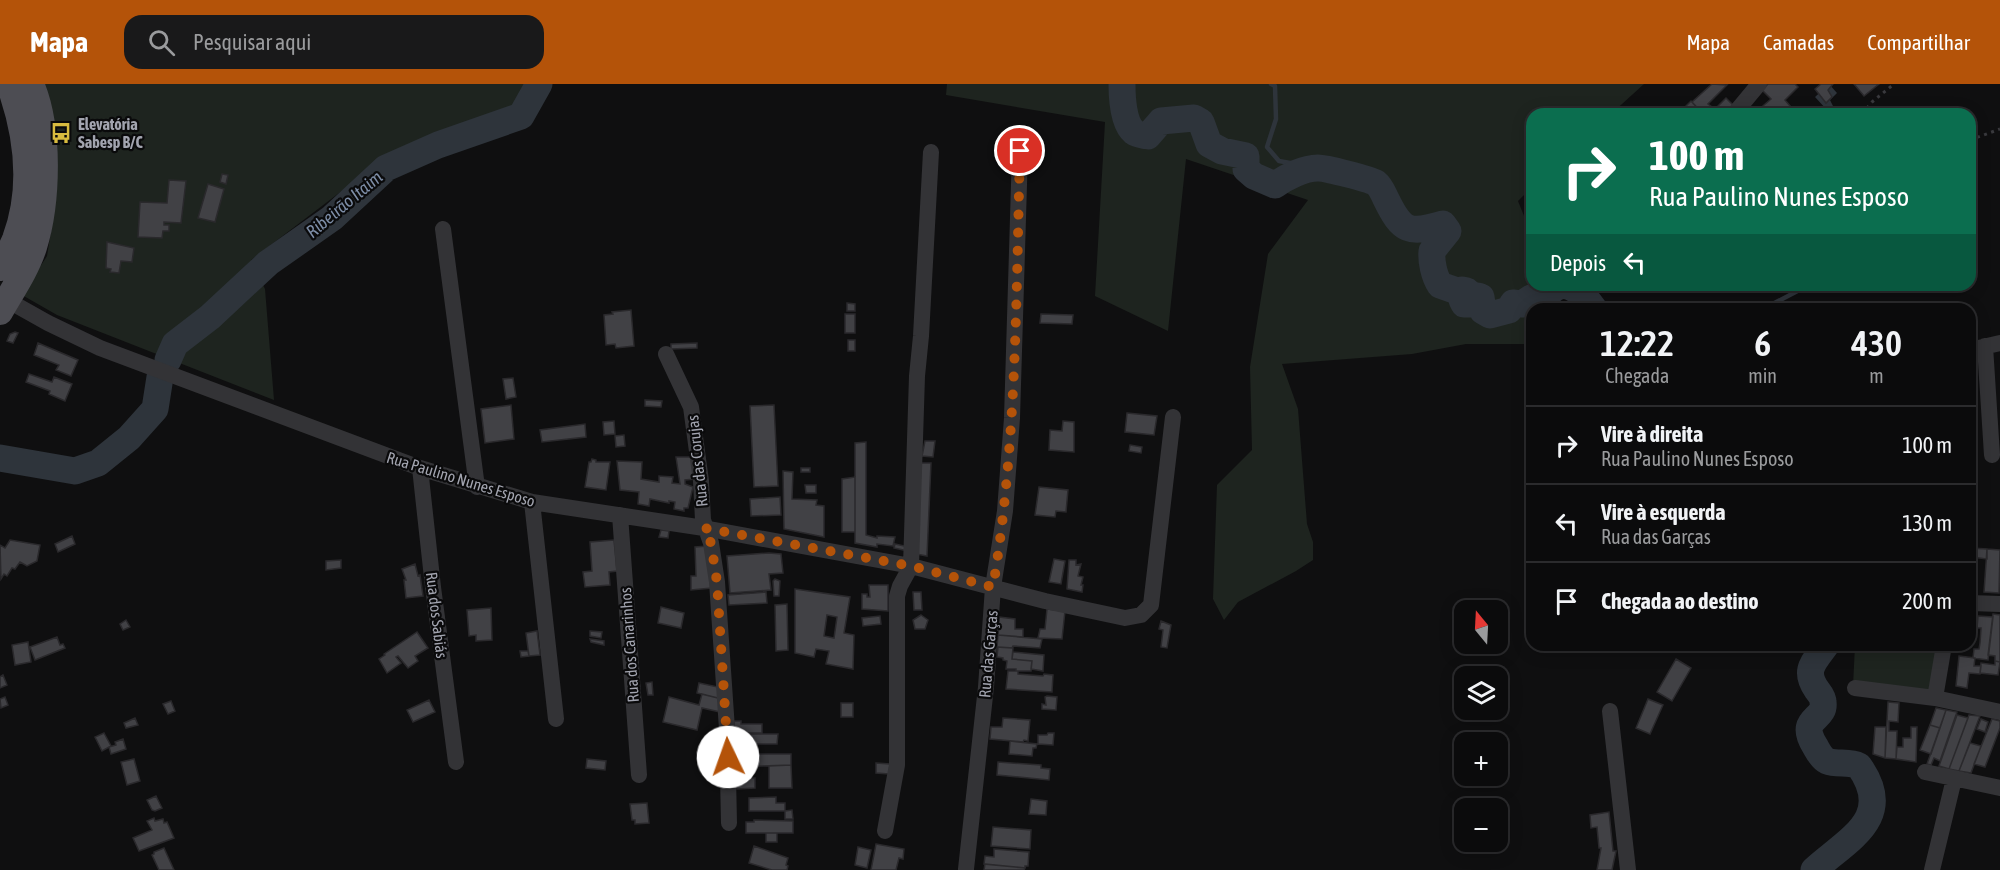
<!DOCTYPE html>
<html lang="pt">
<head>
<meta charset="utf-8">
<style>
	body { margin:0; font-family:"Asap Condensed",sans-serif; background:#19191a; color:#f1f3f6; height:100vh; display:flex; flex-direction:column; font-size:22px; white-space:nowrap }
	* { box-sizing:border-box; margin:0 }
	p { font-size:20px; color:#9a9b9d }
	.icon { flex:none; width:33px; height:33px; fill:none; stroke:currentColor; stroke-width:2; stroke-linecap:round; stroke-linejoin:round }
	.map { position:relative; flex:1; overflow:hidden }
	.details { position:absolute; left:1526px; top:219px; width:450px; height:348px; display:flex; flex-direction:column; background:#0b0b0c; border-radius:18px; box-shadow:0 3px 15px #0003,0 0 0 2px #2b2b2d }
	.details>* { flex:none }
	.guide { position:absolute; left:1526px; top:24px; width:450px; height:183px; border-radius:18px; box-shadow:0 3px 15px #0003,0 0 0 2px #2b2b2d; background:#0b6e4f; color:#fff; overflow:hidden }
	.needle { width:39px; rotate:342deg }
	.tools { position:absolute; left:1454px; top:516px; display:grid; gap:12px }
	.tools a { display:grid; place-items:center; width:54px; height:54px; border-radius:12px; background:#0b0b0c; box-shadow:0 3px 15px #0003,0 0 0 2px #2b2b2d; font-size:30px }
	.pin { position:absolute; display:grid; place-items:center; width:51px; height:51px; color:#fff; margin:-26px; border:3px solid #fff; border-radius:50%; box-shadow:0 2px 6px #0007 }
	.me { position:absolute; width:66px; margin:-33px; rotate:357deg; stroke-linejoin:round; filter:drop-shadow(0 0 4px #0008) }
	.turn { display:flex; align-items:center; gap:21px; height:126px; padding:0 24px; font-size:27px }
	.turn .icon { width:78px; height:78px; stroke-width:2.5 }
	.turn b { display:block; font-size:42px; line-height:51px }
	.then { display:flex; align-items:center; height:57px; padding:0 24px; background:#0003; gap:12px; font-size:22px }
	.eta { display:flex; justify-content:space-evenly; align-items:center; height:102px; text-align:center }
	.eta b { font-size:36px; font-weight:600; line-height:42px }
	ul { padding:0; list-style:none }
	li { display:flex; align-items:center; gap:18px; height:78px; padding:0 24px; border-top:2px solid #2b2b2d }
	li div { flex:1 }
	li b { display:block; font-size:22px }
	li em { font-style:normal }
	header { display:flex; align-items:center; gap:36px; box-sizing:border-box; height:84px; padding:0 30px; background:#b45309; color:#fff }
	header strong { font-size:28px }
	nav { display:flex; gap:33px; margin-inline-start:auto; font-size:21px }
	.search { width:420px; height:54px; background:#19191a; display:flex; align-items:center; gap:15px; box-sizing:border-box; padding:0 21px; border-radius:18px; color:#9a9b9d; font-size:22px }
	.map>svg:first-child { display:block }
	.green { fill:#1e241f }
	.water { fill:#2e343b }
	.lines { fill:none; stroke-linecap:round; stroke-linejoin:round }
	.stream { stroke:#2e343b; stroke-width:4.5 }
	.river { stroke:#2e343b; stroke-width:27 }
	.building { fill:#414145; stroke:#2a292c; stroke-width:1.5; fill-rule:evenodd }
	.path { stroke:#39393d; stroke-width:3; stroke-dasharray:3 4.5; stroke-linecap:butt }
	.street { stroke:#333336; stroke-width:16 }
	.primary { stroke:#4d4d53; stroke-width:26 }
	.route { stroke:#b45309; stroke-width:10; stroke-dasharray:0 18 }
	.labels { text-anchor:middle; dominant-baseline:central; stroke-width:4.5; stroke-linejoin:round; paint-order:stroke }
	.poi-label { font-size:16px; font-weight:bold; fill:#a2a4af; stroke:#0a0a0b; text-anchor:start }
	.street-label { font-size:16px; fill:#a2a4af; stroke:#0a0a0b }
	.water-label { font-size:18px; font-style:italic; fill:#7d8da6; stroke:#0a0a0b }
</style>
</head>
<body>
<header>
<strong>Mapa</strong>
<div class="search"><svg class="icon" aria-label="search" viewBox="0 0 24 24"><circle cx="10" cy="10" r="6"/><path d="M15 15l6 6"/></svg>Pesquisar aqui</div>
<nav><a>Mapa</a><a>Camadas</a><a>Compartilhar</a></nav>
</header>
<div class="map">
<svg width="2000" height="786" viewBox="0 0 2000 786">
	<rect width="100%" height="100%" fill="#0f0f10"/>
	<path class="green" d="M43,0h484l-12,23 -134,54 -130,99 14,29 9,111 -217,-85 -35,-20 25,-39 6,-37z
		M947,0h697l-33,30h-79l-1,74 -13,13 13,32 1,52h21l10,24h-31l-1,35h-65l-54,10 -130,10 16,45 9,115 6,18v18l-17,11 -58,31 -14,18 -11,-21 4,-114 35,-35 -2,-83 18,-113 40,-54 -122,-41 -18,172 -73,-35 10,-174 -159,-27z
		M1855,561h83l-7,49 -78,-8z"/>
	<path class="water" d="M1829,0l8,9 -7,7 3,6 -6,4 -12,-13z"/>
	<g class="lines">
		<path class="stream" d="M1271,0l4,2 1,33 -9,28 12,14 39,7
			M1763,225l46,-24"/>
		<path class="river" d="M1122,0c0,13 1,39 12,48 4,3 10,3 14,4l13,-15 33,-3 7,4 8,22 13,7 24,5v13l8,7 21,9c11,-8 29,-17 43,-17 8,0 51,11 58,15 5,4 7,10 10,16 16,33 23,35 57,25l5,7 -16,20c-1,10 2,25 8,34l17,6 5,-1 5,1v4l-5,5 2,4h6l8,-8 3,1 2,14 7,4 19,-5 4,-7 9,1 9,-6 16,-2c16,-23 36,-3 47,13
			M168,276l7,-16 35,-27 58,-54 64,-45 54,-50 52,-23 83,-29 18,-32
			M0,374l75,13 23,-8 31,-25 26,-29 5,-32
			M1814,786c34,-31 82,-52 45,-104 -10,-5 -22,-1 -32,-5 -6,-3 -9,-10 -12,-15 -18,-29 11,-25 8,-44 0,-5 -3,-8 -6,-12 -14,-20 -3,-28 9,-45"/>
	</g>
	<path class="building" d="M1712,0l15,1 -19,19 7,5 11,-11 7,7 -10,9h-20l-11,-12z
		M1768,0h27l3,3 -13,13 12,14h-37l-3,-3 14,-12 -9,-9z
		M1821,0h12l-5,6 4,7 -6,6 -11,-14z
		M1854,0h25l-15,12z
		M1691,17l12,13h-25z
		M222,90l6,1 -2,9 -6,-2z
		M169,96l17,1 -5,42 -17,-1v3h5v6h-6l-1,7 -24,-1 2,-35 27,1z
		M208,100l16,5 -9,33 -17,-4z
		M107,158l27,6 -2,14 -11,-1 -2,12 -9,-1 1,-3 -5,-1z
		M847,219l8,1v7h-8z
		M631,226l3,36 -18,2 -1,-4 -9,1 -2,-30 9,-1 -1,-2z
		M845,230h10v19h-10z
		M1041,230l32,1 -1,9 -32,-1z
		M15,248l3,1 -5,10 -6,-2 3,-7z
		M848,256h7v11h-7z
		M38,259l40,17 -7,16 -15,-6 3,-5 -25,-10z
		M697,259v5l-26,1v-5z
		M29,290l23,8 2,-5 18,7 -7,17 -16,-7 1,-3 -24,-9z
		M513,294l3,19 -10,2 -3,-20z
		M645,316l17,1 -1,6 -16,-1z
		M511,321l3,34 -29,4 -4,-34z
		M774,321l4,81 -24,1 -4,-81z
		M1127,329l30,3 -3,19 -29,-3z
		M614,337l1,13 -11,1 -1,-13z
		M1063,337l11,1v30l-25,-2 1,-20 12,1z
		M585,340l1,13 -44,5 -2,-12z
		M624,351l1,11 -9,1 -1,-11z
		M925,357h10l-2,16 -11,-1z
		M866,358v93l11,3v-2l18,1 -2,9 -16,-2v3l-22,-4v-100z
		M1130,361l12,2 -1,6 -12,-2z
		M676,373h15l4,22 -10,1v4l8,3 -5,21h-4v3l-10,-2 1,-7 -6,-1v2l-19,-4 -1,7 -11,-2 1,-12 -19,-2 -3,-29 25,1 -1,17 18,3v-6l14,1 -1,6 8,1z
		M592,375l4,1v2h14l-4,28 -21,-3 4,-25h2z
		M920,379h11l-4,93 -11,-2z
		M801,384h9v4h-9z
		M783,387l10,1 -1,27 25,1 -1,5 8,1v31l-40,-8z
		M855,393v55h-13v-53z
		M805,401h11v8h-10z
		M1039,403l29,3 -2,22 -10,-1 -1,6 -20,-2z
		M780,413l1,18 -30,1 -1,-17z
		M661,446l8,1 -1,7 -9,-1z
		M72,452l3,8 -17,8 -3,-8z
		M10,456l30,5 -3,16 -10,5 -7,-4 -5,7 -3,-1 -5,8 -3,-2 -3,5 -1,-34 5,3z
		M614,456l3,31 -8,1 1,13 -25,2 -2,-15 9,-1 -2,-29z
		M895,460l14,3 -1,4 -14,-3z
		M708,462l4,42 -21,2v-14h5l-1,-29z
		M1971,464l16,1v10l-16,-2z
		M1987,465l13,1 -1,43 -15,-1z
		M769,469l12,1 2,19 -14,1 2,16 -41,3 -3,-37z
		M1054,475l11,2 -4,23 -12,-2z
		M341,476v8l-15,2v-9z
		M1069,476h7v5l5,-1 -3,12 5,1 -2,8h2l-1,7 -15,-3z
		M415,480l3,12 2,-1 3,21 -17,2 -2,-18h2l-4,-11z
		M775,495l5,2 -1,15h-5l-1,-15z
		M869,501h19v26l-26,-2v-15h5v3h3z
		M795,505l55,8 -6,36 10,2 -1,34 -27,-5 3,-13 -13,-2 -2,8 -19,-4zM827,531l10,2 -3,21 -10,-2z
		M766,508l1,11 -38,2 -1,-10z
		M913,508h8l1,18h-8z
		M787,520l1,46 -12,1 -1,-46z
		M661,523l23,6 -3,15 -23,-5z
		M491,524l1,32 -16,1v-6l-7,1 -2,-26z
		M1047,525l18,2 -3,28 -24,-1 2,-9h5z
		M1993,530l7,1v47l-5,-1v-5l-7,-1z
		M921,531l7,5 -3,9h-10l-2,-9z
		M880,532l1,8 -18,2 -1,-8z
		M1978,532l15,1 -5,43 -15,-2 1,-9h5l1,-6 1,-15h-4z
		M999,533l16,2v10h8v8l-25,-2z
		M126,536l4,7 -7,3 -3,-6z
		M1161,537l10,4 -4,23 -6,-1 2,-17 -4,-1z
		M537,547l3,24 -11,1 -3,-23z
		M590,547l12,1 -1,6 -11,-2z
		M417,548l11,16 -13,8 3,5 -10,7 -10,-12 -2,1 5,6 -14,10 -8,-14 6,-4 -1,-1z
		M998,551l44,4 -2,9 -27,-2 -1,2 -15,-1z
		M57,553l3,8 3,-1 2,4 -30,12 -5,-13z
		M590,555l14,2v4l-13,-3z
		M28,558l3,20 -16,3 -3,-20z
		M998,563l15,1 -1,11 20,2 -1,10h-15v-2h-10l1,-8 -4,-1v-2l-6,-1z
		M520,567h8l1,5 -8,1z
		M1013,568l31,3 -1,16 -12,-2 1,-8 -20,-2z
		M1959,572l16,2 -1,8h7l-1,8 -11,-1 -2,15 -11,-2z
		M1676,575l15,9 -19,33 -15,-9z
		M1995,577l5,1 -2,13 -18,-2 1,-10 14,2z
		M1008,587h10v3l25,2 1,-2 9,1 -1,17 -46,-3z
		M3,591l4,10 -7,3v-11z
		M652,598l1,13h-5l-2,-12z
		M699,599l19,4v11l-21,-5z
		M702,610l16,4 2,14 -18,-4 -5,22 -34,-8 6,-25 30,8z
		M1047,612l10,1 -1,13 -14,-1v-5l4,1 -1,-8z
		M5,613l3,8 -7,3 -1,-9z
		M1648,615l15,6 -13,29 -14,-6z
		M429,616l6,12 -22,10 -6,-12z
		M171,617l4,10 -7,3 -5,-10z
		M1888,618l11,1 -1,19 -9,-1v10h8l-1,28 -11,-1z
		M841,619h12v14h-12z
		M1936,624l10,2 -6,18 -10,-3z
		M1946,626l11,2 -17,49 -6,-3 -3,7 -4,-1z
		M1957,631l11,3 -19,51 -10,-3z
		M1969,631l11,1 -21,55 -10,-2z
		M135,634l3,7 -12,3 -2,-5z
		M1003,634l27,2 -2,21 -4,-1 -1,2 -33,-3 1,-12h11z
		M1981,635l7,3 -3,10 -8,-3z
		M1992,635l8,2v7l-15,39 -11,-3z
		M734,637h7v3h21v9h-28z
		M1930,641l10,3 -9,26 -11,-4z
		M1875,643h11l-1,31 -12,-4z
		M1911,643h6l-1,35 -20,-3 1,-12h6v-9h8z
		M104,649l7,13 -9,5 -7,-14z
		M1048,649h6l-1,12 -15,-1v-9h9z
		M739,650h39l-1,10h-42v-8z
		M123,655l3,10 -15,5 -2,-7 7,-2 -1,-3z
		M1010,657l27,3 -1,4h-3l-1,8 -23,-2z
		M1970,659l11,3 -10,27 -12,-2z
		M735,670h56v11l-55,2z
		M134,675l6,22 -13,4 -6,-23z
		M587,675l19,2 -1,9 -19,-2z
		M998,678l43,3v3l9,1 -1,11 -52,-5z
		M876,679l14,1 -1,10 -13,-1z
		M791,681l1,23h-23v-22z
		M736,694h19v10l-18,1z
		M156,712l6,12 -7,3 -3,-1 -5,-10z
		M776,713v6h9v8h-36v-13z
		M1031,715l16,2 -1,14 -17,-1z
		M647,719l2,20 -14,1v-4h-3l-2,-16z
		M792,726l1,9h-8v-8z
		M1609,728l4,39h3l-4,19h-15l4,-22h-2l-2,-21 -6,1 -1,-13z
		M154,734l1,3 8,-2 1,4 3,-1 7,16 -35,13 -6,-13 19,-8 -5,-9z
		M754,736l39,1v12h-47v-11h8z
		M993,743l38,3 -1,19 -39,-3z
		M766,749h11v9h-11z
		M876,760l28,5 -1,10 -4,-1 -3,12h-25z
		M754,762l34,12 -2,7 2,1 -1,4h-15l-23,-7z
		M858,763l13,3 -4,18 -12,-3z
		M164,764l10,22h-15l-7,-15 2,-1v-2z
		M994,765l35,3 -1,14h-3v2l-41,-4 1,-8 9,1z
		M985,780l40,4 -1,2h-40z"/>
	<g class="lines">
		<path class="path" d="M1862,30l10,-12 22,-18
			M1970,56l30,-11"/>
		<path class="street" d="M1734,30l25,-30
			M443,145l34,258
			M7,216l41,23 52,25 320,120 112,34 172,26 207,38 134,35 80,17 16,-3 10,-10 22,-188
			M1985,262l7,109
			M1970,266l30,-7
			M666,270l25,53 10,74 2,39 8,23 6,39 10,147 2,94
			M420,384l13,119 23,175
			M532,418l24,217
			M620,431l19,260
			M1970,519l30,1
			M1855,604l80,10 65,14
			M1935,614l9,-53
			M1610,627l18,159
			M1925,688l75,16
			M885,747l12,-66v-169l3,-10 11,-20 6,-190 4,-40 10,-184
			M966,785l20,-182 7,-100 12,-76 7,-93 8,-267
			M1932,786l22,-91"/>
		<path class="primary" d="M0,184c5,-9 11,-19 15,-29 19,-51 12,-105 -6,-155
			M0,228c12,-21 27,-43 34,-65 14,-45 16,-120 -3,-163"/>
	</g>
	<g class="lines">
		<path class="route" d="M728,673l-11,-175 -6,-39 -7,-15 207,38 82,21c24,-144 23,-291 27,-436"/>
	</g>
	<defs>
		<symbol id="bus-bare" viewBox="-9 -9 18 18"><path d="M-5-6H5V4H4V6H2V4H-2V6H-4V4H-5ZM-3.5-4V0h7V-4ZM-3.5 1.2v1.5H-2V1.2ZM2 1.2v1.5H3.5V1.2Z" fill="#d8bb3f" stroke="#0a0a0b" stroke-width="2.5" paint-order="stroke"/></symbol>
	</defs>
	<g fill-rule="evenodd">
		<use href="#bus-bare" x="46" y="34" width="30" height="30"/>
	</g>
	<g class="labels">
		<g class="poi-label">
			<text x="78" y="40">Elevatória<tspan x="78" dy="18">Sabesp B/C</tspan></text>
		</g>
		<g class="street-label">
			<text transform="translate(697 377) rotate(-96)">Rua das Corujas</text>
			<text transform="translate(461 395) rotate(17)">Rua Paulino Nunes Esposo</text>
			<text transform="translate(437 531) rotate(83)">Rua dos Sabiás</text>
			<text transform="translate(629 561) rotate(-94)">Rua dos Canarinhos</text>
			<text transform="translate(988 570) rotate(-85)">Rua das Garças</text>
		</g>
		<g class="water-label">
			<text transform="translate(344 120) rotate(-40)">Ribeirão Itaim</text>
		</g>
	</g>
</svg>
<div class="tools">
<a><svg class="needle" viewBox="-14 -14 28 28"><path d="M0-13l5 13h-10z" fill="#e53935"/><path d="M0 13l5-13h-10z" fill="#9a9b9d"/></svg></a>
<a><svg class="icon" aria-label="layers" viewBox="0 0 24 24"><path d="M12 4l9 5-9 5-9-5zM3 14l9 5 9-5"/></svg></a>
<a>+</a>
<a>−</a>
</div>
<div class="pin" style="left:1020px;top:67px;background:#d93025"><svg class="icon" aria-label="arrive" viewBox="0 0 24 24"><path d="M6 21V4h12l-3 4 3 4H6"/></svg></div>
<svg class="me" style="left:728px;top:673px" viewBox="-20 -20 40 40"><circle r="19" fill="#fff"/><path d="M0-13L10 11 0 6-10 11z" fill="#b45309"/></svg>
<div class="guide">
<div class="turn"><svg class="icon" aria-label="right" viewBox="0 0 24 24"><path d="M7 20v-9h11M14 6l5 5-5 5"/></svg><div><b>100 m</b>Rua Paulino Nunes Esposo</div></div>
<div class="then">Depois<svg class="icon" aria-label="left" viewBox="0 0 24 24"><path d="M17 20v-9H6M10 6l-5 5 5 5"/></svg></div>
</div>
<section class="details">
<div class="eta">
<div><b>12:22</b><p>Chegada</p></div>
<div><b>6</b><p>min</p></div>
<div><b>430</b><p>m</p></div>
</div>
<ul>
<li><svg class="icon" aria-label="right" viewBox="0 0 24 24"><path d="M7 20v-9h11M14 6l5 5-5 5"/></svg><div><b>Vire à direita</b><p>Rua Paulino Nunes Esposo</p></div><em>100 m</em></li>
<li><svg class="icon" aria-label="left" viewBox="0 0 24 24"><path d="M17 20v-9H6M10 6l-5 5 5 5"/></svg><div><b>Vire à esquerda</b><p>Rua das Garças</p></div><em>130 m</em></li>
<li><svg class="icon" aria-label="arrive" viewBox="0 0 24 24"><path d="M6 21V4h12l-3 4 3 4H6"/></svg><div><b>Chegada ao destino</b></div><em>200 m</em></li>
</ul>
</section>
</div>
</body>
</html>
